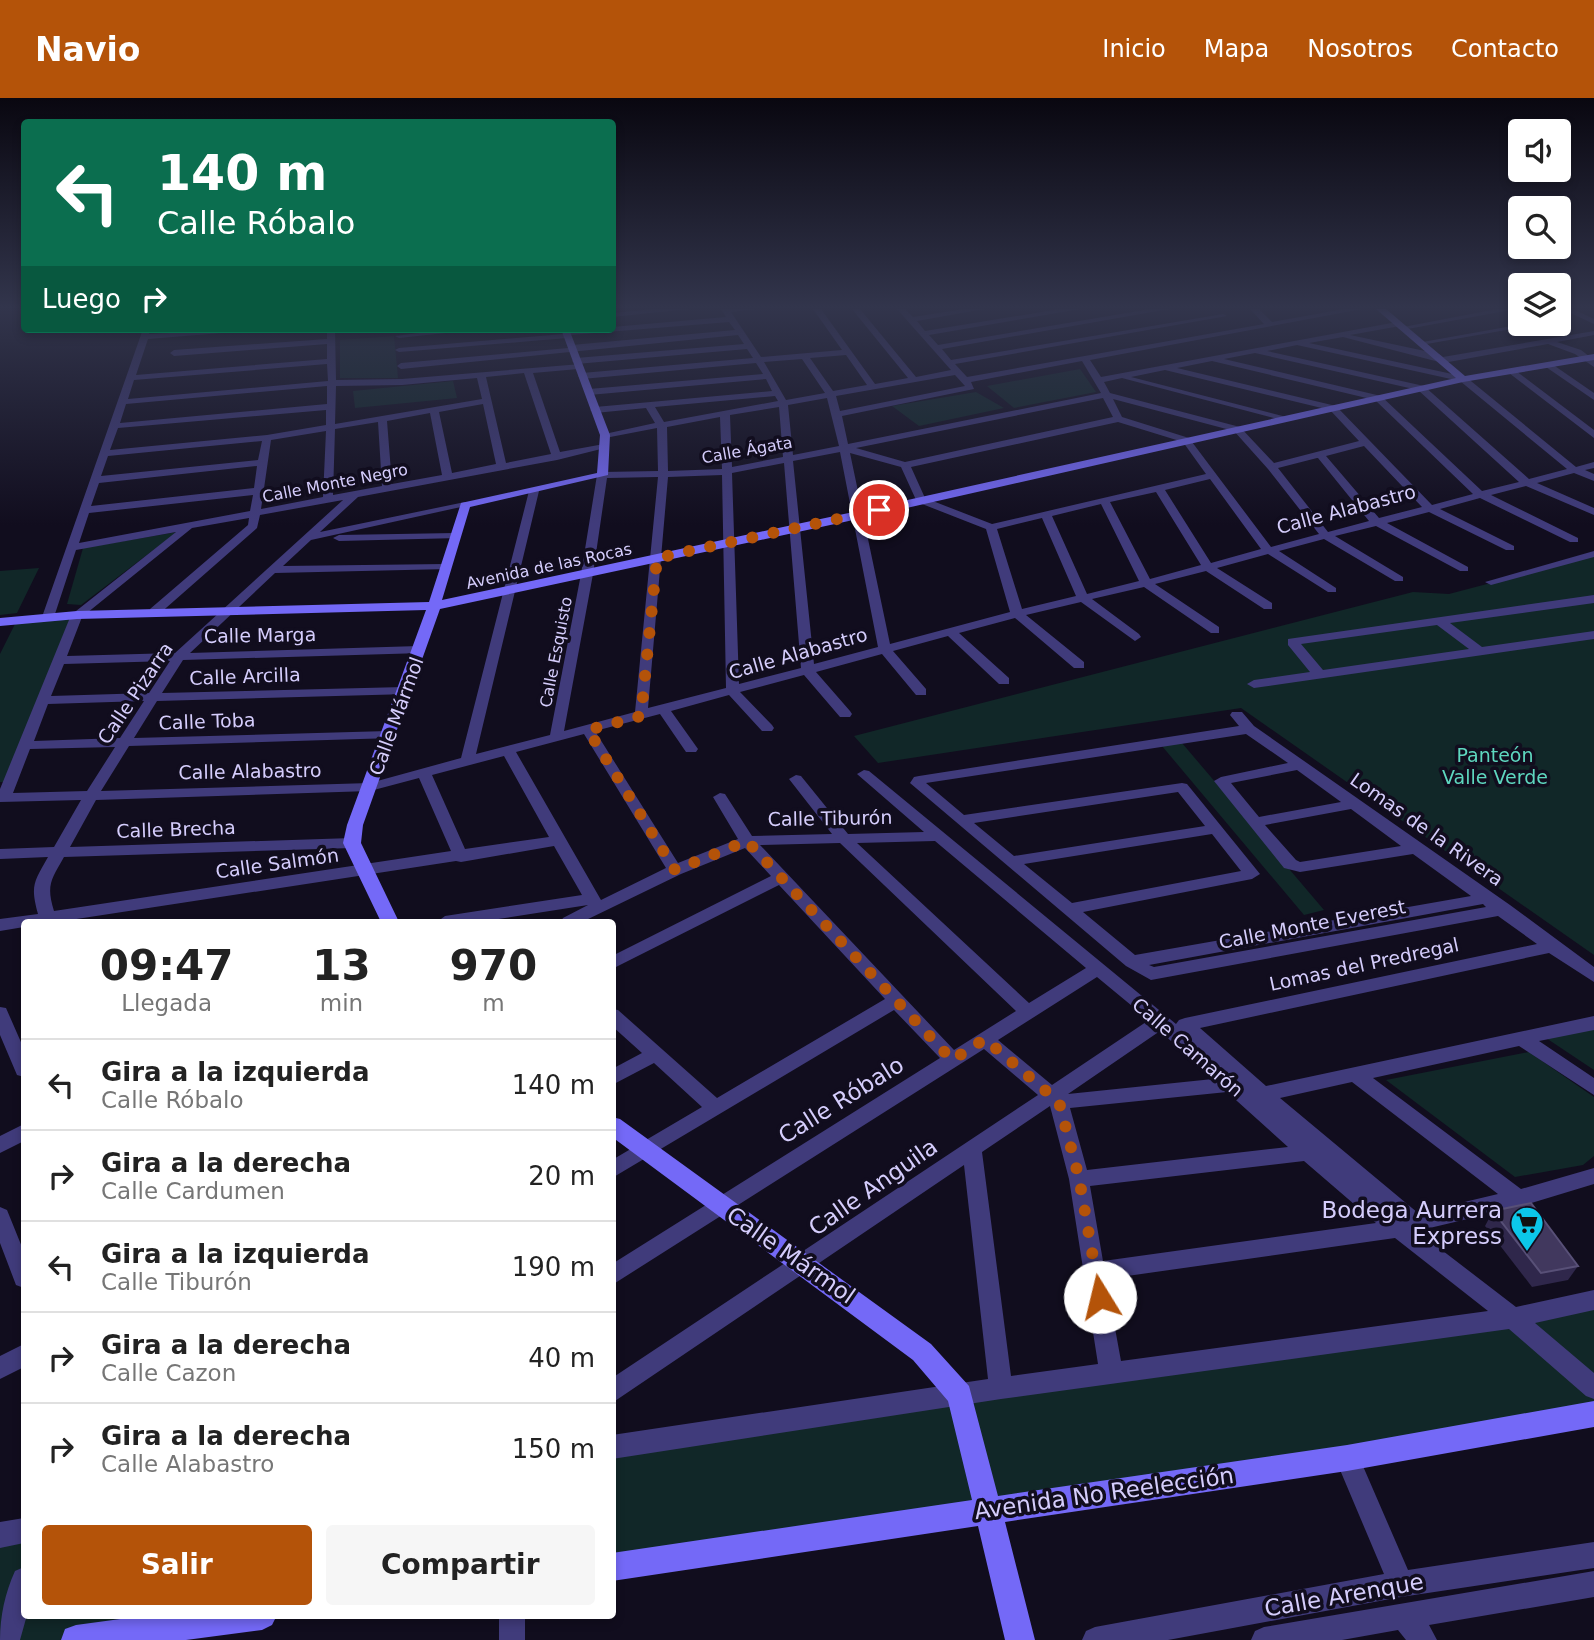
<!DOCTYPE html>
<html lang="es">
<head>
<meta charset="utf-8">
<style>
	body { margin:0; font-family:"DejaVu Sans",sans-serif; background:#f6f6f6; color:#222; height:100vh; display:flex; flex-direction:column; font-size:26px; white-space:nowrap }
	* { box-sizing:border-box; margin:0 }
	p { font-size:23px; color:#767676 }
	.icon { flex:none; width:38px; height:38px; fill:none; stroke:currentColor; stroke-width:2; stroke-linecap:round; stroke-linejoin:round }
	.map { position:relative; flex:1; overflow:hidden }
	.side { position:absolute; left:21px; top:821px; width:595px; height:700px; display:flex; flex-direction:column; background:#fff; border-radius:7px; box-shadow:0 4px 10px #0003 }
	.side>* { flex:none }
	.guide { position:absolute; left:21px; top:21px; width:595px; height:214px; border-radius:7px; box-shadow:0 4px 10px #0003; background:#0b6e4f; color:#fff; overflow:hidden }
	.tools { position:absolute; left:1508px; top:21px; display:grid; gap:14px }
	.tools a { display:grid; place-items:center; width:63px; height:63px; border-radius:7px; background:#fff; box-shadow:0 4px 10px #0003; font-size:35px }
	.pin { position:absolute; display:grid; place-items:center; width:60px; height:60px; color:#fff; margin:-30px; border:4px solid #fff; border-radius:50%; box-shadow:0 2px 7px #0007 }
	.me { position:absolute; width:77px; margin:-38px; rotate:351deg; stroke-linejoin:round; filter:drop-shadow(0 0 5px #0008) }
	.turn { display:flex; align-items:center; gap:24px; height:147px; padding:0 21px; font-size:32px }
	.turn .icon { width:91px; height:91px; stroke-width:2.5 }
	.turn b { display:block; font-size:49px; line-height:60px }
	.then { display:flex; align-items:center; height:66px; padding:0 21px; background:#0003; gap:14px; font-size:26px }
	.eta { display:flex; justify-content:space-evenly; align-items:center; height:119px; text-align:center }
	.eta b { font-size:42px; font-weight:700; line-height:49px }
	.cta { display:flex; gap:14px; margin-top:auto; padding:14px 21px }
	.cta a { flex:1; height:80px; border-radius:7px; background:#b45309; color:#fff; font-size:28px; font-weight:700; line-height:80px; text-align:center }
	.cta a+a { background:#f6f6f6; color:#222 }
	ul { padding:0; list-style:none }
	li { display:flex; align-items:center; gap:21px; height:91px; padding:0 21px; border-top:2px solid #e0e0e0 }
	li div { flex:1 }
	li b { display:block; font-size:26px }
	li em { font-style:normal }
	header { display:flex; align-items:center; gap:42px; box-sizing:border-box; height:98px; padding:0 35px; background:#b45309; color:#fff }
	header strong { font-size:33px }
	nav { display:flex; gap:38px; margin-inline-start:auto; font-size:24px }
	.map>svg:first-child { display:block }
	.green { fill:#112728 }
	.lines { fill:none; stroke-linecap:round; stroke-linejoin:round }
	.street { fill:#403b7b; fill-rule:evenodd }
	.secondary { fill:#7469f7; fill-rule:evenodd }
	.wall { fill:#2f274b }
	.building { fill:#41385e; stroke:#585077; stroke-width:2 }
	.route { stroke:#b45309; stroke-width:12; stroke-dasharray:0 21.6 }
	.labels { text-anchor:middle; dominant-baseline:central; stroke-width:7; stroke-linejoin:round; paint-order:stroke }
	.far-street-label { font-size:16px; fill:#d5cdfc; stroke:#110d1e }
	.street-label { font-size:19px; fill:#d5cdfc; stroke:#110d1e }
	.park-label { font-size:19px; fill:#5ed7bf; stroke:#110d1e }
	.near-street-label { font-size:23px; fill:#d5cdfc; stroke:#110d1e }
	.near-poi-label { font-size:23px; fill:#d5cdfc; stroke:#110d1e; text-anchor:end }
</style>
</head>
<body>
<header>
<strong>Navio</strong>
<nav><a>Inicio</a><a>Mapa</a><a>Nosotros</a><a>Contacto</a></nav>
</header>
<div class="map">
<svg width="1594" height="1542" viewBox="0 0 1594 1542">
	<rect width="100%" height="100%" fill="#110d1e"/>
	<path class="green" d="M394,238l4,42h-58v-38z
		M1080,271l16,23 -82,16 -27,-22z
		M453,283l4,17 -102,10 -2,-17z
		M976,294l28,16 -85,18 -27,-20z
		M177,434l-96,73 -14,-1 16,-56z
		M1594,458v399l-353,-247 -363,55 -24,-27 559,-144 36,2z
		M39,470l-22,45 -17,2v-44z
		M70,521l-65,163h-5v-128l15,-30z
		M1182,645l142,167 -20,5 -142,-169z
		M1594,929v43l-48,-32z
		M1529,954l65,45v59l-11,9 -68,12 -129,-97z
		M1594,1202v114l-981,150 -1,-118z
		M24,1434v83h240l-169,25h-95v-104z"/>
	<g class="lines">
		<path class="street" d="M654,211h35l-77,8v-4z
			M721,211h34l-24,3 30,45 81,-7 -29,-41h8l54,75 33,-6 -56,-69h8l56,68 35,-7 -54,-61h8l8,8 51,-8h20l-67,12 8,10 135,-22h20l-151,26 9,10 212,-36h19l-227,40 9,11 272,-46 4,2 -272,48 12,13 297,-53 -14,-15h9l13,13 72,-13h18l-272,51 11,17 296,-55 3,4 -50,9 89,19 4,3 151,-26v4l-37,7 24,8 13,10v7l-19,-13 -27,-10 -105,19 -100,-26 -34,6 157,34 110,90 18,-5v6l-9,2 9,4v7l-20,-8 -37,10 57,25v7l-68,-29 -35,9 87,43v4h-8l-90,-44 -40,11 74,37v4h-8l-77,-38 -42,11 81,44v4h-8l-84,-45 -41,10 68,41v4h-8l-71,-42 -45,12 57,37v4h-8l-60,-38 -51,14 55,35v6h-8l-58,-38 -51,13 64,43v6h-8l-67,-46 -52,12 47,35 2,3 -6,4 -54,-39 -55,13 58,47v6h-10l-59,-50 -56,15 50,45v6h-10l-51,-48 -55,15 33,38v6h-10l-34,-41 -66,18 34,39 2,3 -2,3h-10l-36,-42 -64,17 32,33 2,3 -2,3h-10l-33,-36 -58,16 27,38 -2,3h-10l-26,-38 -65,17 83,132 60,-24 -25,-42 7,-4 5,1 27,42 80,-2 -43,-55 7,-4 5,1 47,58 76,-2 -67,-58 7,-4 5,1 307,253 3,-4 6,-2 352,-74 -39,-28 -347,64 -25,-14 -216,-183 4,-6 5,-1 320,-50 -9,-11 2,-3h10l12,14 256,179 84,62v15l-45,-29 -349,75 66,58 328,-70v14l-55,11 55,37v17l-75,-49 -146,32 148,111 73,-21v16l-76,23 -101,24 99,76 78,-17v20l-59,13 59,50v26l-8,-3 -77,-67 -508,70 -389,60v-24l376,-56 -24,-214 -352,238v-25l426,-283 -54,-46 -372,236v-21l328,-206 -46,-48 -282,168v-18l90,-53 -48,-44 -42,22v-16l30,-16 -30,-27v-17l6,1 99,88 168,-99 -106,-114 -167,84v-13l159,-80 -26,-28 -64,26 -99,48h-21l2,-4 25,-13 -109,17h-42l8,-6 137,-21 -28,-49 -93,16 -5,-1 -399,61h-33v5l-24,4v-12l38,-5c-8,-29 -4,-32 10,-57l-48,2v-10l54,-2 27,-47 -81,2v-13l71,-174 105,-83 -100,18 -22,67 -6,4 -6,-4 101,-288h8l-2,5 101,-5 -4,2 -98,8 -12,36 191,-16v-15l-153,12 -4,-3 4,-3 153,-11v-10h8l1,51 66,-1 179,-15 1,2 -4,3 -45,4 27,79 44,-8 5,3 -52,13 -199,37 -38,35 145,-30 5,3 -159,35 -28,26 162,-2 6,3 -2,2 -174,4 -85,80 229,-7 4,1v6l-240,7 -21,33 242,-6 7,4 -2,3 -252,7 -23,37 254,-7 5,1 2,3 -2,3 -264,8 -28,45 269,-8 91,-25 68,-267 5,-3 5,3 -63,263 74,-19 31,-161 16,-99 5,-3 56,-1 -1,-43 -52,10 -5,-3 55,-12 -9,-15 -51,5 -5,-3 5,-3 177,-16 -6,-12 -177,16 -4,-3 4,-3 174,-15 -7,-11 -174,16 -4,-3 4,-3 171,-15 -6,-9 -171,15 -4,-3 4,-3 168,-14 -6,-9 -337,34 -4,-3 4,-3 167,-15 4,-3 163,-15 -6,-8 -159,13 -3,3 -168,14 -4,-2 4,-2 164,-14 3,-3 46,-2v-2l114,-10zM1297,247l163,36 107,88 -38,10 -105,-93 -157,-35zM1255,255l163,37 101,92 -37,9 -101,-95 -157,-37zM846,257l21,30 -34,6 -23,-33zM802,261l23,34 -39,7 -22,-38zM1082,263l19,32 -253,51 -6,-28 132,-27 -3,-7zM1212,263l163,39 98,94 -41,11 -96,-99 -159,-38zM327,266l1,17 -200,18 6,-19zM1165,272l165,40 29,31 -85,22 -34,-36 -130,-34 -6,-11 18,-4 163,43 5,-3 -159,-41zM524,275l27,81 -45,9 -20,-86zM955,277l10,11 -125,25 -4,-15zM477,280l5,21 -147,25 1,-38 66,-1zM327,288v18l-207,19 6,-19zM775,298l3,5 -114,21 -9,-15zM827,300l12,48 -46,9 -5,-50zM1103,300l10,19 -208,45 -49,-14zM1113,301l121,32 34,38 51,65 -48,13 -82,-109 -67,-21zM483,306l13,60 -44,9 -13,-61zM779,309l4,50 -51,10 -2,-52zM326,312v15l-59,10 -157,15 8,-22zM430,315l12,62 -50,9 -5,-63zM720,319l2,52 -54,2 -1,-44zM378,324l4,64 -49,9 2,-66zM1118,324l65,20 23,32 -214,50 -67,-26 -14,-31zM326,333l-3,66 -62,12 10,-69zM262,343l-4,19 -157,16 7,-20zM1364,348l58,61 -43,11 -53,-62zM840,354l38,195 -64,17 -21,-203zM850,355l51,14 16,35 69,27 24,83 -120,32zM1317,360h1l51,63 -41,11 -50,-64zM784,365l17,205 -62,16 -7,-211zM257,368l-3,22 -163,18 8,-23zM722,377l4,213 -78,20 20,-231zM658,379l-23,235 -71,19 29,-157 14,-96zM1210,381l51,70 -50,14 -46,-73zM1156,394l45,73 -51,14 -40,-77zM253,397l-3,16 -171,32 10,-30zM343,402l-168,153 -108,3 15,-39 110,-89 57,-10 -1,7 -98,84v6h8l99,-87 3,-13zM1101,406l38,77 -52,13 -35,-78zM1042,420l34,78 -54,13 -25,-80zM170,563l-21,32 -98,3 13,-32zM144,603l-24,37 -86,3 14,-37zM584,636l82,134 -65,32 -85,-148zM1246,636l42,29 -67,14 -7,4 70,87 16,4 113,-18 58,42 -336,59 -52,-43 169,-33 8,-5 -73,-90 -5,-1 -218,32 -38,-32zM115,649l-28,44 -74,2 17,-44zM504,658l45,81 -84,12 -33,-74zM1297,672l44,32 -82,15 -28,-34zM419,680l32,73 -397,60c-8,-26 -3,-31 10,-54l288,-9 8,-5 -8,-5 -282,9 26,-47 274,-9zM1178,694l27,34 -191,30 -40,-33zM1351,711l50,37 -101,16 -4,-2 -31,-35zM1212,736l29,37 -169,32 -48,-39zM935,743l151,127 -57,35 -172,-160zM840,745l176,168 -62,39 -194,-205zM1483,806l3,3 -332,60 -5,-2zM1097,879l52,43 -97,65 -54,-45zM1160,933l53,48 -145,15zM1352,984l146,112 -80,19 -138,-115zM1227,994l61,55 -201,23 -17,-62zM1050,1008l19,73 29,185 -87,12 -29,-224zM1304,1063l72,62 -273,38 -13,-75zM1395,1140l93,73 -367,50 -15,-82z
			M1497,211h19l-114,21 -4,-2z
			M1562,211h11l21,10v5z
			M1523,226h17l-119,21 -4,-2z
			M451,231h31l-83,9 -4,-2z
			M1549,264l45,31v7l-48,-33 -1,-2z
			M1512,270l82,62v8l-85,-65 -1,-2z
			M455,435l5,3 -1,2 -120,3 -6,-3 6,-3z
			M1594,453v6l-103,28 -6,-3z
			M1594,497v8l-144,20 32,24 112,-16v8l-340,49 -7,-4 7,-4 56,-8 -22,-27v-6zM1437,527l32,24 -146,21 -22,-26z
			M0,909l6,1 18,41v28l-7,-2 -17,-40z
			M24,1026v17l-24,12v-17z
			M0,1109l7,3 17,42v36l-8,-3 -16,-42z
			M24,1246v23l-24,12v-23z
			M1347,1348l9,4 52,120 186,-28v26l-193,29 -233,43h-86l4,-9 9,-4 289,-53 -49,-116 3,-8z
			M24,1420v25l-24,5v-26z
			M24,1469v48h3l-7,25h-20c0,-24 5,-47 15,-69z
			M1594,1473v26l-165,28 8,15h-31l-8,-10 -56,10h-91l4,-9 9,-4z
			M499,1517h26v25h-26z"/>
		<path class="secondary" d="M1376,211h10l79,67 129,-22v6l-131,22 -605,137 -418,90 -77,216 -2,18 38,79h-18l-38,-79 4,-18 79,-215 -349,9 -77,7v-8l77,-7 352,-9 32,-99 136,-30 3,-38 -39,-106h8l41,106 -2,40 -138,32 -28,93 416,-89 598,-133z
			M612,1019l8,2 311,225 38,42 29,110 349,-51 247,-44v26l-247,44 -342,51 30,118h-30l-27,-114 -366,55v-28l360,-53 -24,-99 -35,-41 -301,-223z
			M150,1517h127l-5,10 -10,5 -76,10h-125l4,-11 11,-4z"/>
	</g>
	<path class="wall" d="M1493,1113l85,55 -10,14 -36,7 -47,-61z"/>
	<path class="building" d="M1531,1105l47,63 -37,7 -48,-62z"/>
	<linearGradient id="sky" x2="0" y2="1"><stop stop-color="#090710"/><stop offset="0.49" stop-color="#32354c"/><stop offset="1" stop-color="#32354c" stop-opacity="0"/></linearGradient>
	<rect width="1594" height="427" fill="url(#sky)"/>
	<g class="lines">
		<path class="route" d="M879,412l-222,48 -16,158 -53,14 87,140 72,-29 205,219 33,-21 74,63 20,76 21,119"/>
	</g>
	<defs>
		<symbol id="supermarket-pin" viewBox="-11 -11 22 30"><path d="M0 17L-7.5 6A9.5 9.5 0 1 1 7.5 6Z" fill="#0cc7e9" stroke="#110d1e"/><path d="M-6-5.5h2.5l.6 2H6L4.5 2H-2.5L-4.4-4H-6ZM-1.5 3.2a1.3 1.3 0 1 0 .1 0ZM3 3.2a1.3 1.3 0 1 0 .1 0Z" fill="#111"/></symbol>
	</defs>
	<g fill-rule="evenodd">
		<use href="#supermarket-pin" x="1508" y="1106" width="38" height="52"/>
	</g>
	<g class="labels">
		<g class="far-street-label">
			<text transform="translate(747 352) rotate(-10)">Calle Ágata</text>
			<text transform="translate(335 385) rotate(-11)">Calle Monte Negro</text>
			<text transform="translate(549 468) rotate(-12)">Avenida de las Rocas</text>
			<text transform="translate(556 554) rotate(-79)">Calle Esquisto</text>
		</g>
		<g class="street-label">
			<text transform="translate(1346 411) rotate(-15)">Calle Alabastro</text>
			<text transform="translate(260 537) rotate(-1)">Calle Marga</text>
			<text transform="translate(798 555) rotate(-16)">Calle Alabastro</text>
			<text transform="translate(245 578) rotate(-2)">Calle Arcilla</text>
			<text transform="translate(135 595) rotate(-56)">Calle Pizarra</text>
			<text transform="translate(396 618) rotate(-70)">Calle Mármol</text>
			<text transform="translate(207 623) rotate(-2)">Calle Toba</text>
			<text transform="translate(250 673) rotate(-1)">Calle Alabastro</text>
			<text transform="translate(830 720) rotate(-1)">Calle Tiburón</text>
			<text transform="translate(176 731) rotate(-2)">Calle Brecha</text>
			<text transform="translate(1427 731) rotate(35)">Lomas de la Rivera</text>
			<text transform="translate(277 765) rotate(-8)">Calle Salmón</text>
			<text transform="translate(1312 826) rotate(-11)">Calle Monte Everest</text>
			<text transform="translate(1364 866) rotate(-12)">Lomas del Predregal</text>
			<text transform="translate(1188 949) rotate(41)">Calle Camarón</text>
		</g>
		<g class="park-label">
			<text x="1495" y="657">Panteón<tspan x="1495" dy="22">Valle Verde</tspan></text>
		</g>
		<g class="near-street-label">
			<text transform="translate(841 1002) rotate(-32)">Calle Róbalo</text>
			<text transform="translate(873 1089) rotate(-35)">Calle Anguila</text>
			<text transform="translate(791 1157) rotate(35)">Calle Mármol</text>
			<text transform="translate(1104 1395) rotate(-8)">Avenida No Reelección</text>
			<text transform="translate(1344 1497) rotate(-10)">Calle Arenque</text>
		</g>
		<g class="near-poi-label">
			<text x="1502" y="1112">Bodega Aurrera<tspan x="1502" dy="26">Express</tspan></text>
		</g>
	</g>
</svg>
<div class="tools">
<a><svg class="icon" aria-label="sound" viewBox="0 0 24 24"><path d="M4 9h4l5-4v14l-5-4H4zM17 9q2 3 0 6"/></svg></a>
<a><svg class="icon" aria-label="search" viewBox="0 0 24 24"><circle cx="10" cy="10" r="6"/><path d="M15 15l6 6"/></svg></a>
<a><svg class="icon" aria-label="layers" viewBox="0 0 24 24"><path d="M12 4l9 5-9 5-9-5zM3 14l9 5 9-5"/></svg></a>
</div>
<div class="pin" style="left:879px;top:412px;background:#d93025"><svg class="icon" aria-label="arrive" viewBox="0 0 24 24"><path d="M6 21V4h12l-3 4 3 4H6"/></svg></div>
<svg class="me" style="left:1100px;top:1199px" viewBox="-20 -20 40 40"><circle r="19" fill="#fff"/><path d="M0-13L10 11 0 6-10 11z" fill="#b45309"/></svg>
<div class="guide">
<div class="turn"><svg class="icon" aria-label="left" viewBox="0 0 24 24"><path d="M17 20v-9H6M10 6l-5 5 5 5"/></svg><div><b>140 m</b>Calle Róbalo</div></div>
<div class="then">Luego<svg class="icon" aria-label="right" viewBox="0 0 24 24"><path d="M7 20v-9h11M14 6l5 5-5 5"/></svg></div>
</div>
<section class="side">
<div class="eta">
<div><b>09:47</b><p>Llegada</p></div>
<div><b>13</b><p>min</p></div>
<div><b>970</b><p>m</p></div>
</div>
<ul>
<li><svg class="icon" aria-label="left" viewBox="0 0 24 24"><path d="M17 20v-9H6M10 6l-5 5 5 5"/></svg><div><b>Gira a la izquierda</b><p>Calle Róbalo</p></div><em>140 m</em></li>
<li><svg class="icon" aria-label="right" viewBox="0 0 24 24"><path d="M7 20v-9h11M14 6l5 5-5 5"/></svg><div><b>Gira a la derecha</b><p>Calle Cardumen</p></div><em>20 m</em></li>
<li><svg class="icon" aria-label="left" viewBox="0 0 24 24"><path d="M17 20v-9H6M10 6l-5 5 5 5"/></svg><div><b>Gira a la izquierda</b><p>Calle Tiburón</p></div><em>190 m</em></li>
<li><svg class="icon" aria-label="right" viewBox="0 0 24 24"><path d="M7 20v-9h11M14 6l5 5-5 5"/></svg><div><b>Gira a la derecha</b><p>Calle Cazon</p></div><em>40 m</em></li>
<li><svg class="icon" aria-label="right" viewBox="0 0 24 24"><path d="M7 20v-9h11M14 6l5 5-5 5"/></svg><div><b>Gira a la derecha</b><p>Calle Alabastro</p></div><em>150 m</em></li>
</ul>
<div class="cta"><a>Salir</a><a>Compartir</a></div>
</section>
</div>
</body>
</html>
